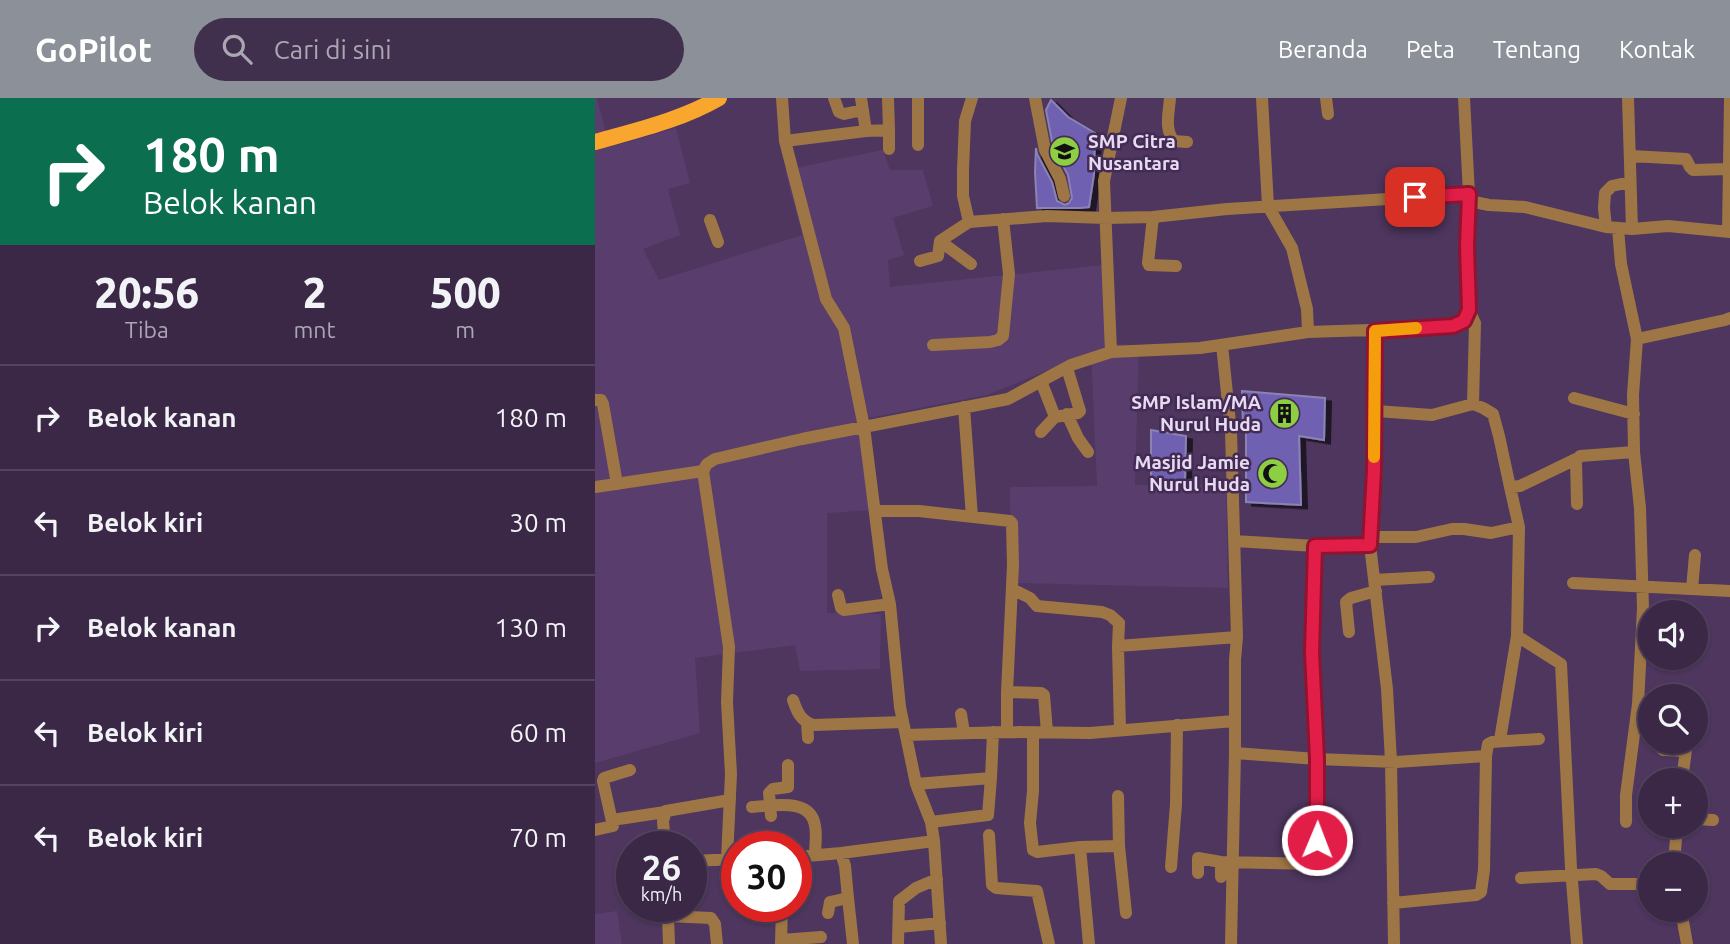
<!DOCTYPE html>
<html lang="id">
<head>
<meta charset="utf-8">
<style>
	body { margin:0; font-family:Ubuntu,sans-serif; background:#41304d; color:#f1f3f6; height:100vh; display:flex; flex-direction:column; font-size:26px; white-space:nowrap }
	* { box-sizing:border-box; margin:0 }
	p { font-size:23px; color:#aba6b3 }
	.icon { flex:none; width:38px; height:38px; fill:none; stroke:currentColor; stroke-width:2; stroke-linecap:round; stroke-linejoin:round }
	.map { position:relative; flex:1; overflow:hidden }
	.sheet { display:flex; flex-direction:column; background:#3a2846; width:595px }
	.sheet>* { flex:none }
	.top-card { background:#0b6e4f; color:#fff; overflow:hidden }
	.tools { position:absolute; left:1043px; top:502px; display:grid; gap:14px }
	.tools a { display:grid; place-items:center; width:70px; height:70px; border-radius:50%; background:#3a2846; box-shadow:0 2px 5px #0004,0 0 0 2px #54445f; font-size:35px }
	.speed { position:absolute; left:21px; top:733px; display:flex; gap:14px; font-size:35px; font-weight:700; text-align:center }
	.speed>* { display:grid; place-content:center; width:91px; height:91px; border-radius:50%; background:#3a2846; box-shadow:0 2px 5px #0004,0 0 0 2px #54445f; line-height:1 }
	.speed small { font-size:18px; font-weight:400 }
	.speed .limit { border:10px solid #d22; background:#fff; color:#111 }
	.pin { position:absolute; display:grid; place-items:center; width:60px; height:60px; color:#fff; margin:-30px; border-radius:14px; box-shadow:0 4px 10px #0006 }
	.me { position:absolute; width:77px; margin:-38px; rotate:1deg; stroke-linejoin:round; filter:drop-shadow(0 0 5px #0008) }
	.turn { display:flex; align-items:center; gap:24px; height:147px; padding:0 28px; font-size:32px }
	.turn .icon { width:91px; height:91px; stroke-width:2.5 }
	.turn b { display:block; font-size:49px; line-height:60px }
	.eta { display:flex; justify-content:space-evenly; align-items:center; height:119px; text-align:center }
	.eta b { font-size:42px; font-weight:800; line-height:49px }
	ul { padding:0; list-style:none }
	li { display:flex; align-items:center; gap:21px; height:105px; padding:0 28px; border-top:2px solid #54445f }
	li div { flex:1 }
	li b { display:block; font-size:26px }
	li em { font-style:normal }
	header { display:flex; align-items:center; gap:42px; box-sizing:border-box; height:98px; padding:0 35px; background:#8c9099; color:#fff }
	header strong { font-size:33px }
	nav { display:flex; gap:38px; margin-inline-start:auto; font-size:24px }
	.search { width:490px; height:63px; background:#41304d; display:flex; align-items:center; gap:18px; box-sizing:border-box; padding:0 24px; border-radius:38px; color:#aba6b3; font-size:26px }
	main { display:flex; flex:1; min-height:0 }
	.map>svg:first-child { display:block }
	.built { fill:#593d6c }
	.building { fill:#7060b1; stroke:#8a83b4; stroke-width:2; filter:url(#shadow) }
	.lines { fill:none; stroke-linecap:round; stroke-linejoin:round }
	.minor { stroke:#9e7645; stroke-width:12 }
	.major { stroke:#f8a62e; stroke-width:16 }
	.route-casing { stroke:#92132f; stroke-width:18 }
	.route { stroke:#e11d48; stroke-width:12 }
	.slow { stroke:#f59e0b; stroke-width:12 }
	.labels { text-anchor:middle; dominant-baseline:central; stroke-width:5; stroke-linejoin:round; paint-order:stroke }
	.poi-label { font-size:19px; font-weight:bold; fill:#e8daf2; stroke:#432c53; text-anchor:end }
</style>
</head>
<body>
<header>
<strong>GoPilot</strong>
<div class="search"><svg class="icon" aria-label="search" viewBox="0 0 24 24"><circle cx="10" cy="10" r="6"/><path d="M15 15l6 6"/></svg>Cari di sini</div>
<nav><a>Beranda</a><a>Peta</a><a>Tentang</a><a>Kontak</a></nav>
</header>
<main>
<section class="sheet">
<div class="top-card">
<div class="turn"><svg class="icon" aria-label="right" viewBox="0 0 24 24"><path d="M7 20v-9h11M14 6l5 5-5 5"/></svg><div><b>180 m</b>Belok kanan</div></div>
</div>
<div class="eta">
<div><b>20:56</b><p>Tiba</p></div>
<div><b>2</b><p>mnt</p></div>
<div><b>500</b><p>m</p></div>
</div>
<ul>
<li><svg class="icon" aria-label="right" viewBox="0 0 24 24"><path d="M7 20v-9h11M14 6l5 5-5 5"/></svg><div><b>Belok kanan</b></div><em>180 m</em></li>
<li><svg class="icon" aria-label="left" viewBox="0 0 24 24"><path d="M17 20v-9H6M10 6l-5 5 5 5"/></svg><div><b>Belok kiri</b></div><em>30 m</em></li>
<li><svg class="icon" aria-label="right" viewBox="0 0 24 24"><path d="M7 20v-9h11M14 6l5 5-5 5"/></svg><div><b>Belok kanan</b></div><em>130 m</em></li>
<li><svg class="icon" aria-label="left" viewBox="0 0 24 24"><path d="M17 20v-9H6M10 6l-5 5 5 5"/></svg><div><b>Belok kiri</b></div><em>60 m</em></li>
<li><svg class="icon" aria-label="left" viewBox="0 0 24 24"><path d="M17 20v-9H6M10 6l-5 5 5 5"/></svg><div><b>Belok kiri</b></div><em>70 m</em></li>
</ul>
</section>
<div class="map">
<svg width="1135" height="846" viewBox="0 0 1135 846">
	<defs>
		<filter id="shadow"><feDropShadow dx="6" dy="3.5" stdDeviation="0" flood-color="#0009"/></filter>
	</defs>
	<rect width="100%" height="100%" fill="#4e365e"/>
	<path class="built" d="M0,0h2l13,49 66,-19 14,55 -22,6 12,46 -37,14 16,31 143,-45 -17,-65 98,-20 7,20h33l10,36 -40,12 11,37 -16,5 2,27 212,-22 9,79 28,1 -4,140h91l2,103 -217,-5 -1,-96 87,-1 -6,-133 -104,42 -123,24 9,91 -46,3v100l54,1 -1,55 -80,2 -5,-26 -100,13 5,75 -105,30z
		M22,813l5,33h-27v-30z"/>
	<path class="building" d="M456,2l17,17 27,16 -1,41 -5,33 -9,1h-43l-2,-36 1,-24 1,6 15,28 5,19 8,4 4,-2 3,-5 -4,-23 -15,-28 -7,-37z
		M647,293l83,7 -1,42 -25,-4 2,69 -55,-3v-73h-3z
		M556,332l35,6 -1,45 -34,-1z"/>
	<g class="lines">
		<path class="minor" d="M187,0l3,43 41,158 18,29 20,99 18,142 8,35 10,103 16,77 15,38 3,19 7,103
			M239,0l5,14 5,2 19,-4
			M293,0l1,32
			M377,0l-7,23 -2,49v26l6,26 78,-6 59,2 47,-1 74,-8 242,-15
			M440,0l10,52 15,29 4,17
			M575,0c-1,14 -6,32 4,43l13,1
			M667,0l6,108 24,42 15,61 1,23
			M731,0l2,16
			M1033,0l4,131
			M271,33l23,-1v19
			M190,43l81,-10 -5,-33
			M323,47v-47
			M1036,58l55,3 4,8 3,3 36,-1
			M874,103l20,4 36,2 81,20 26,2 36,-3 62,6
			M558,119l-5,46 1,2 27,1
			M115,122l8,22
			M1011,129l-2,-19 1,-15 7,-7 18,-4
			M1023,131l3,35 16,75 -4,56 1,57 6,56 3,100 -5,96 -12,91v27
			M1133,134l2,-134
			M345,143l31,23
			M325,163l18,-5 2,-15 29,-19
			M874,212l6,13 -2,81
			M780,233l-1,139 -4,75 17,144 4,72 3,183
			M1042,241l88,-19 5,-2
			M338,247l57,-3 8,-2 5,-4 6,-62 -6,-55
			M627,247l9,87 6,205 -2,23v93l-4,191
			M516,254l-7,-171 17,-83
			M979,300l60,16
			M0,302h6l2,4 14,80
			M369,309l8,110
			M781,313l56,4 41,-11 10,4 10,6 6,22 11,51
			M472,316l11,24 10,14
			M460,319l23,-4 2,-2 -13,-43
			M446,334l14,-15 -14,-36
			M981,361l-56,27 -10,1 9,40 -2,109 44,28 10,204 6,76
			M0,389l108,-16
			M982,406l-1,-43 4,-5 54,-4
			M281,413h43l91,10 2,2 1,42 -6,127v40
			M776,439h45l36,-8h12l27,4 28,-6
			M639,443l81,5 55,-1
			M779,482l55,-3
			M978,485l157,8
			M417,491l18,9 7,8 65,6 8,3 9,8 -1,23 119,-9
			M1097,491l3,-34
			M243,497l3,13 3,2 46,-6
			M754,534l-3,-30 5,-4 25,-7
			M523,548l2,84
			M412,594l34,1 3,2 3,37
			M198,602c4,12 8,21 20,25l90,-3
			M366,616l3,19
			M212,625l1,15
			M438,634v59l-3,32 3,27 4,2 43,-5 39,-1 -1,-50
			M311,637l101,-3 83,1 144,-12
			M905,642l17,-104
			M1065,644v5l3,3 23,1
			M640,655l82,6 79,3 90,-6 2,-12 4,-2 47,-3
			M396,680l2,-46
			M1087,682l5,-38
			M321,686l75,-6 -3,37 -57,7
			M157,709c21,-1 59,-10 63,19 2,9 0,20 0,29
			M176,718l-2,-23 4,-4 15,-2v-22
			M1101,721l17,1
			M17,722l53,-8
			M0,732l18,-4 -10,-45 1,-3 26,-8
			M394,737l3,50 4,3 41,3 12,53
			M524,748l7,67
			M70,749l-2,-26 3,-10 64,-11
			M485,749l9,97
			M201,759l45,-4 93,-12
			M132,761l4,-85 -4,-72 2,-55 -26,-176 4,-7 8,-5 87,-20 206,-40 63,-34 40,-13 89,-4 108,-16 93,-3 56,-4 6,-4 6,-11 -2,-64 2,-52 -5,-96
			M96,763l46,-2
			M626,764v15
			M1079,766l3,-38
			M576,769l5,-63 1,-79
			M603,775v-15l23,4 95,2 1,-72 -5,-140 3,-106
			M926,780l75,-4 5,2 9,8h40
			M253,800l5,46
			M798,805l83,-8 5,-3 3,-22 2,-114
			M159,808l1,7
			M1086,812l6,34
			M233,815l2,-11 18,-4 -3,-32 -4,-13
			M304,829l41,-4
			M186,842l40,-3
			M74,846l-1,-28 43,2 4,6 2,20
			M186,846l1,-38
			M303,846l1,-43 17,-13 21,-9"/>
		<path class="major" d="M0,44c42,-12 86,-22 124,-44"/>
	</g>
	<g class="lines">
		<defs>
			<path id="route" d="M722,742v-81l-5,-107 3,-106 55,-1 4,-75 1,-139 78,-5 11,-5 5,-11 -2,-64 2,-52 -54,3"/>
		</defs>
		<use href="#route" class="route-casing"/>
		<use href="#route" class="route"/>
		<path class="slow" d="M779,359l1,-126 41,-3"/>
	</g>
	<defs>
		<symbol id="school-disc" viewBox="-11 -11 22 22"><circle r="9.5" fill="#8ece43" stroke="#432c53"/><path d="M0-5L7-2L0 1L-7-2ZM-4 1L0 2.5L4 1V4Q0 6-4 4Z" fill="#111"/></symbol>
		<symbol id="building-disc" viewBox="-11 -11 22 22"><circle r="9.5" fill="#8ece43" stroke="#432c53"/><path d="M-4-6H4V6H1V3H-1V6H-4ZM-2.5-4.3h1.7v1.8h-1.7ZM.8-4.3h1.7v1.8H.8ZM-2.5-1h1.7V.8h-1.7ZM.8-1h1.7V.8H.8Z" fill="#111"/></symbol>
		<symbol id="mosque-disc" viewBox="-11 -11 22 22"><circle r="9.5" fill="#8ece43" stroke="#432c53"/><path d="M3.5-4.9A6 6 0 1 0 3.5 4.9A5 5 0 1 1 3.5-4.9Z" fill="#111"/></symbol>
	</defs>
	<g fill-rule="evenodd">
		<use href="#school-disc" x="452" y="36" width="35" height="35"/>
		<use href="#building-disc" x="672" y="298" width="35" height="35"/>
		<use href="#mosque-disc" x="660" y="358" width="35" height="35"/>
	</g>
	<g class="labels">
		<g class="poi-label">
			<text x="493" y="43" text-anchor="start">SMP Citra<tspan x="493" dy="22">Nusantara</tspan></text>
			<text x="666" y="304">SMP Islam/MA<tspan x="666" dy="22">Nurul Huda</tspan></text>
			<text x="655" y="364">Masjid Jamie<tspan x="655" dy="22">Nurul Huda</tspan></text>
		</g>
	</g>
</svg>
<div class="tools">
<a><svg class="icon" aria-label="sound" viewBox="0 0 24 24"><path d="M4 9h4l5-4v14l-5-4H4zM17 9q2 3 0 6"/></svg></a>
<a><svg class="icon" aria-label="search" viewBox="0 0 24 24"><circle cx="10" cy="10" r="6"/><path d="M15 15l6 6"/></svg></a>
<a>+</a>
<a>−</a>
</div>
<div class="speed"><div>26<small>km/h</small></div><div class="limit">30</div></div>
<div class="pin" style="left:820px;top:99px;background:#d93025"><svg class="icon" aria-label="arrive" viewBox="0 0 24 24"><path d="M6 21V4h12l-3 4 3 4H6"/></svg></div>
<svg class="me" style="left:722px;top:742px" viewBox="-20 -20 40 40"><circle r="17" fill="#e11d48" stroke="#fff" stroke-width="3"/><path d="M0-11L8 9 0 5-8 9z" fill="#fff"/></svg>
</div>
</main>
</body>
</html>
